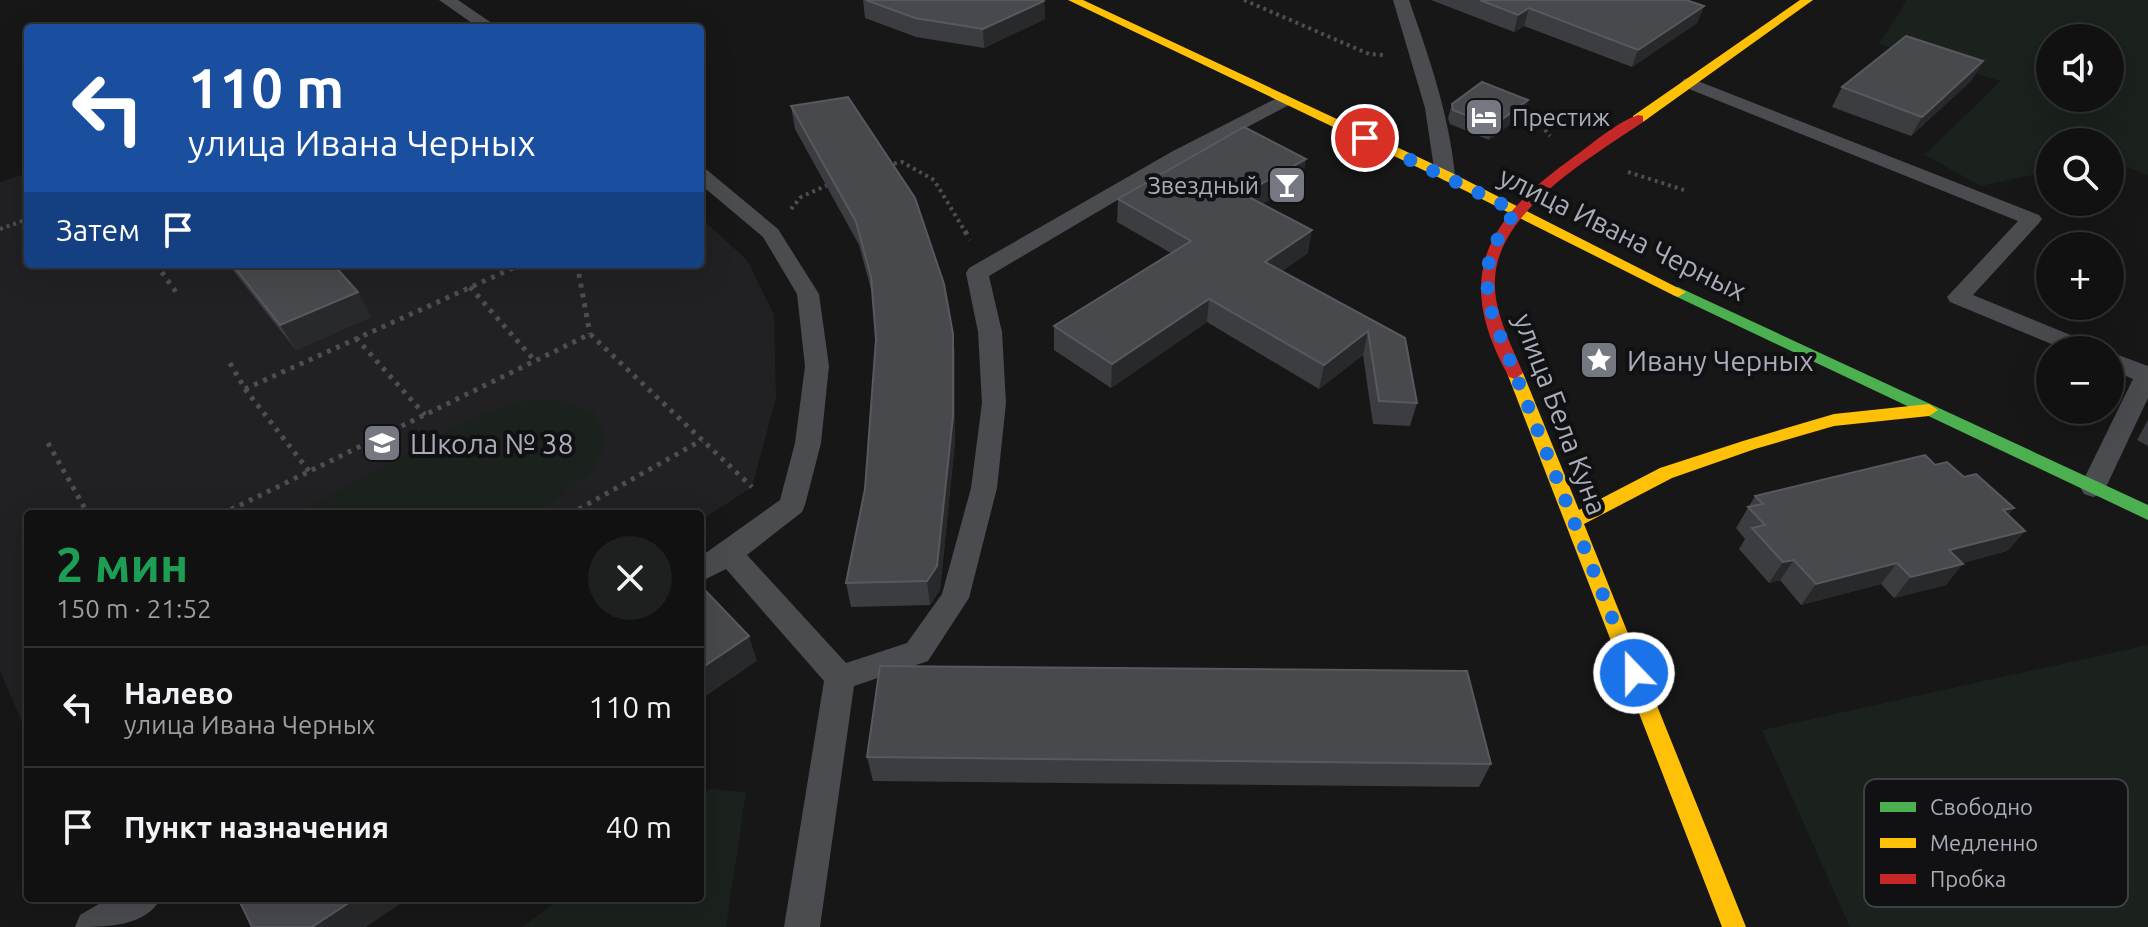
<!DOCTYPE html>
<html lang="ru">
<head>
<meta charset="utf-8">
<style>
	body { margin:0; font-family:Ubuntu,sans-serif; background:#1e1f1f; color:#f1f3f6; height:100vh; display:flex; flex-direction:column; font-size:30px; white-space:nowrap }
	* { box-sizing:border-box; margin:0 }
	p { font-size:26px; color:#9c9d9f }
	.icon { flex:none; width:44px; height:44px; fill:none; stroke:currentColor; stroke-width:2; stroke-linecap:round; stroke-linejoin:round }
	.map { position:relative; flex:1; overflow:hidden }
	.details { position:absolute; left:24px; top:510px; width:680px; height:392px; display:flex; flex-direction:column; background:#111; border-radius:8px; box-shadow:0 8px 32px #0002,0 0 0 2px #303131 }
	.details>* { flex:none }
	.guide { position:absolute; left:24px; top:24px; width:680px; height:244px; border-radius:8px; box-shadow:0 8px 32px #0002,0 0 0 2px #303131; background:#1a4fa0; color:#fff; overflow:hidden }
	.buttons { position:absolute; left:2036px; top:24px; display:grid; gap:16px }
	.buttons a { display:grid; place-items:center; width:88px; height:88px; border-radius:50%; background:#111; box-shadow:0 8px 32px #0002,0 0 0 2px #303131; font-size:40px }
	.pin { position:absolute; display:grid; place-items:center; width:68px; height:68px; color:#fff; margin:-34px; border:4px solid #fff; border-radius:50%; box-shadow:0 2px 8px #0007 }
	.me { position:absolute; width:88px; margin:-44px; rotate:338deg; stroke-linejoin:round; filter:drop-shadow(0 0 6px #0008) }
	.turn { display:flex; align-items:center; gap:28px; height:168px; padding:0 32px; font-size:36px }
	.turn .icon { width:104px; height:104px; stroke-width:2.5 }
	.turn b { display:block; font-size:56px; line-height:68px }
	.then { display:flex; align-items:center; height:76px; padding:0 32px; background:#0003; gap:16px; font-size:30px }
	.round { display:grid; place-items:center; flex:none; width:84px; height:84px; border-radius:42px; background:#1e1f1f }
	.head { display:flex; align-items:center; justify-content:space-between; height:136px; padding:0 32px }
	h1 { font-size:48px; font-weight:700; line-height:60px; color:#1e9e55 }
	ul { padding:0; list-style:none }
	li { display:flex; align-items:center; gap:24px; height:120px; padding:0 32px; border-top:2px solid #303131 }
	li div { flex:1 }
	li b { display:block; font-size:30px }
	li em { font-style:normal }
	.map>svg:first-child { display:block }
	.built { fill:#212124 }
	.green { fill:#1b211c; fill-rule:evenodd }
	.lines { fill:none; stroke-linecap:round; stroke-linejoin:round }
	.path-far1 { stroke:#4d4e52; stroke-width:4; stroke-dasharray:3 4; stroke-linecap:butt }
	.path { stroke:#4d4e52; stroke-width:5; stroke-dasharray:4 6; stroke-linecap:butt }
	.lane { fill:#4b4c50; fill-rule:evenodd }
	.fast { fill:#4caf50; fill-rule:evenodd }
	.slow { fill:#ffc107; fill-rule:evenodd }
	.jam { fill:#c62828; fill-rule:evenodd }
	.wall { fill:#3c3d40 }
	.shaded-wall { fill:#28292a }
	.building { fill:#48494d; stroke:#57595e; stroke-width:2 }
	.route { stroke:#1a73e8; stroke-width:14; stroke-dasharray:0 25.2 }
	.labels { text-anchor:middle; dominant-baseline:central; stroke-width:8; stroke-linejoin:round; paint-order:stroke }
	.far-poi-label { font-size:24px; fill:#a8adb8; stroke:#111113; text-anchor:start }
	.street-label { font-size:28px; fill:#a8adb8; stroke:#111113 }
	.poi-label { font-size:28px; fill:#a8adb8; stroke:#111113; text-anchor:start }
	.key { fill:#111113; stroke:#3e4045; stroke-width:2 }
	.key-label { font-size:22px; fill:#a8adb8 }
</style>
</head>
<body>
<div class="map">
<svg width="2148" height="927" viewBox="0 0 2148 927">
	<rect width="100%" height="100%" fill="#171717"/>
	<path class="built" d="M28,173v91h672v-47l47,43 27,55 2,83 -24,89 -52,34v-7h-672v222l-28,-65v-489z"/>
	<path class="green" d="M1907,0h241v176l-38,-16v-18h-60v29l-69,15 -56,-31 75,-74 -121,-37zM2050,38h60v60h-60z
		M556,399l39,14 11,28 -13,29 -57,44h-241l170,-91 44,-20z
		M2148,645v282h-298l-88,-197z
		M710,789l36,3 -20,135h-204l39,-29h139v-102z"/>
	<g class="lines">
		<path class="path-far1" d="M1244,0l125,54 15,1
			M1518,109l15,6 17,21
			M887,165l15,-3 32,18 32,53
			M1628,172l56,18
			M791,209l10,-12 31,-14
			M0,229l28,-10"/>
		<path class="path" d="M965,231l5,9
			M156,264l20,28
			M577,264l13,70
			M470,287l65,74
			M356,338l69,77
			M230,363l15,26 277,-125
			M245,389l64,82
			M48,443l40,71
			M222,514l368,-180 162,153
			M570,514l132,-74"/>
		<path class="lane" d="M439,0h19l41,28h-20z
			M1393,0h16c20,57 40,114 46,175l-3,4 -7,2 -10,-6 -10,-67z
			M1690,78l349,137 3,4 -3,4 -66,72 122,50 4,5h-33l-116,-48 -3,-5 71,-76 -334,-134 -3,-4 3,-4z
			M1285,94l9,6 -3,4 -104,55 -198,117 13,56 4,71 -9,85 -28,110 -41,63 -74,25 -34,241h-36l40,-246 -98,-112 -26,13v-25l80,-57 15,-57 10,-77 -8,-72 -34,-57 -63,-53v-16l7,2 71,59 41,65 10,72 -8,77 -16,62 -3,7 -55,43 99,108 61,-20 35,-49 29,-106 11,-85 -4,-71 -12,-59 3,-5 204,-117z
			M2110,352l38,14v32l-42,89 -4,7 -9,3 -9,-3 -4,-7 53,-108 -23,-10z
			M109,898h52c-15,29 -55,29 -86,29l5,-12z"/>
		<path class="fast" d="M1678,287l470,218v15l-475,-225 -3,-3 3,-3z"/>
		<path class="slow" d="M1068,0h15l367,172 236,120 -8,5 -5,-2 -233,-117z
			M1800,0h13l-170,122h-10v-6z
			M1515,367l8,6 56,137 81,-42 83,-27 91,-27 95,-10 9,6 -9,6 -95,10 -79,23 -83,29 -88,46 162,403h-24l-215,-554z"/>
		<path class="jam" d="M1638,115l5,1v6c-51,35 -145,88 -148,157 -2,32 16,65 28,94l-8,6 -6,-2c-56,-100 -24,-156 62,-218 20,-14 44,-36 67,-44z"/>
	</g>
	<path class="wall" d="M863,0h180l1,1 1,18 -61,29 -68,-11 -51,-19z
		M1431,0h255l18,6 -7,17 -65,44 -108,-41 -10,6z
		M1983,61l-12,20 -60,55 -79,-29 10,-20z
		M1528,100l-4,14 -35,26 -39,-16 -2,-6 4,-14z
		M791,106l162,228 2,25v82l-15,149 -10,15 -79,2 -5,-24 19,-94 11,-150 -4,-46 -13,-48 -64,-116z
		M1306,159l-4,22 -40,23 46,49 -26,18 123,67 12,65 -7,23 -37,-2 -10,-69 -44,34 -112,-67 -96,66 -57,-38v-24l117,-73 -54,-31 1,-23z
		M228,264h105l38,53 -75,33z
		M2148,420v26l-11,-6z
		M1935,465l29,12 50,31 -6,7 17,16 -18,20 -45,12 -16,22 -52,13 -13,-14 -80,21 -21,-25 -11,3 -30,-34 6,-10 -9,-11 19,-32z
		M867,757l624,7 -12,23 -606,-6z"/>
	<path class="shaded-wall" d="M1044,1l1,18 -61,29 -1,-19z
		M1704,6l-7,17 -65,44 6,-17z
		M1529,8l-5,18 -10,6 4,-17z
		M1983,61l-12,20 -60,55 11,-19z
		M1528,100l-4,14 -35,26 4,-14z
		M1306,159l-4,22 -62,36 3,-23z
		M1312,230l-4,23 -46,32 3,-23z
		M358,292l13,25 -75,33 -16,-25z
		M1209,299l-2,23 -96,66 1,-24z
		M1368,331l-5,24 -44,34 5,-24z
		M953,334l2,25v82l-15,149 -10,15 -3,-24z
		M2014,508l-18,21 7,-19z
		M2025,531l-18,20 -75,20 17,-21z
		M1794,560l-14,20 -11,3 14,-21z
		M1897,563l-16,21 -80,21 15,-21z
		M1963,564l-17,21 -52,13 17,-21z
		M749,636l8,25 -57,39v-31z
		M356,898h53l-43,29h-54z"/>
	<path class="building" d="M866,0h177l1,1 -61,28 -68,-11z
		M1480,0h206l18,6 -66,44 -109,-42 -11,7z
		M1906,36l77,25 -61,56 -80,-30z
		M1482,82l46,18 -35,26 -40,-16 -1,-6z
		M848,97l67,101 29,86 9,50v82l-16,150 -10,15 -81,2 19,-94 11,-150 -5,-62 -15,-55 -65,-116z
		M1244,127l62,32 -63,35 69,36 -47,32 140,76 12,65 -38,-2 -11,-70 -44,34 -115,-66 -97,65 -58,-38 137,-85 -73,-42z
		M232,264h101l25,28 -78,33z
		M1925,455l10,10 12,-3 17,15 12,-3 38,34 -11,2 22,21 -76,19 14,14 -52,13 -14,-14 -81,21 -22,-24 -11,2 -31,-34 13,-3 -17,-18 15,-3 -8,-8z
		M700,585l49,51 -49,33z
		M880,666l587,5 24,93 -624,-7z
		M238,898h118l-44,29h-60z"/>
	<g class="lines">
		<path class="route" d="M1365,138l151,73c-29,40 -35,59 -23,107l141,355"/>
	</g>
	<defs>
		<symbol id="hotel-square" viewBox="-11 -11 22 22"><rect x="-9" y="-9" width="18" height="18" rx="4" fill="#757880" stroke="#111113"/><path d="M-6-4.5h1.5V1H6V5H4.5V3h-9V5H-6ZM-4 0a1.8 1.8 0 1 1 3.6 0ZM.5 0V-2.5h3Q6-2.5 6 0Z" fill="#fff"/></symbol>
		<symbol id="bar-square" viewBox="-11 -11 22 22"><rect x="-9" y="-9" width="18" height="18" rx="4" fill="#757880" stroke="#111113"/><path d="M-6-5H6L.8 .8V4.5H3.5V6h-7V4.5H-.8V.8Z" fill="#fff"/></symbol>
		<symbol id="sight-square" viewBox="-11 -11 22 22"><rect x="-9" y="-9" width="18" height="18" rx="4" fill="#757880" stroke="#111113"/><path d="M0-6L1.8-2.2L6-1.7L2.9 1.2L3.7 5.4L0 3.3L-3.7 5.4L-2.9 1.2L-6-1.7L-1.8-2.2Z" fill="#fff"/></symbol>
		<symbol id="school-square" viewBox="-11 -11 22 22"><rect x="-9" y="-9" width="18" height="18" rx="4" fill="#757880" stroke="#111113"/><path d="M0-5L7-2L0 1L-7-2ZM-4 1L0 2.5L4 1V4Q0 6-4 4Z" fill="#fff"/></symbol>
	</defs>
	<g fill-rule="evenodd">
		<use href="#hotel-square" x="1462" y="95" width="44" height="44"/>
		<use href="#bar-square" x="1265" y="163" width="44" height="44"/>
		<use href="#sight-square" x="1577" y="338" width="44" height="44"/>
		<use href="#school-square" x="360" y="421" width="44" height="44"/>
	</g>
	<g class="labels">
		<g class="far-poi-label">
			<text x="1512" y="117">Престиж</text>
			<text x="1259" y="185" text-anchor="end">Звездный</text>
		</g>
		<g class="street-label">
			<text transform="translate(1623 233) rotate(26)">улица Ивана Черных</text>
			<text transform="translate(1561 414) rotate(69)">улица Бела Куна</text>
		</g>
		<g class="poi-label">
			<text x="1627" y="360">Ивану Черных</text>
			<text x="410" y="443">Школа № 38</text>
		</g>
	</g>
	<rect x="1864" y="779" width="264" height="128" rx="12" class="key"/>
	<rect x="1880" y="802" width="36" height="10" fill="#4caf50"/>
	<rect x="1880" y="838" width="36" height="10" fill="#ffc107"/>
	<rect x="1880" y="874" width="36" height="10" fill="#c62828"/>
	<g class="key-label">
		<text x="1930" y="815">Свободно</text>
		<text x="1930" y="851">Медленно</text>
		<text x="1930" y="887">Пробка</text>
	</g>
</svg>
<div class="buttons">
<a><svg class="icon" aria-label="sound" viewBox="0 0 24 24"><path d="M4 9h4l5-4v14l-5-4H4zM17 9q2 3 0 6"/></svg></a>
<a><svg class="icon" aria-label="search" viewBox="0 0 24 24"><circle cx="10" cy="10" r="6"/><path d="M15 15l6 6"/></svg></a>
<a>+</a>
<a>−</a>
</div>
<div class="pin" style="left:1365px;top:138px;background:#d93025"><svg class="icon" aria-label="arrive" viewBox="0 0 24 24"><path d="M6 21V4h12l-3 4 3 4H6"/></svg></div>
<svg class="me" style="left:1634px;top:673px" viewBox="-20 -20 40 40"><circle r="17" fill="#1a73e8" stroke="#fff" stroke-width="3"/><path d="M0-11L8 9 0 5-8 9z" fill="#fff"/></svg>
<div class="guide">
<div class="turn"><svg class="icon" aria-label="left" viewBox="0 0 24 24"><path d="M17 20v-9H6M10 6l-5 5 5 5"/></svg><div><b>110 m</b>улица Ивана Черных</div></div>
<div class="then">Затем<svg class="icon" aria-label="arrive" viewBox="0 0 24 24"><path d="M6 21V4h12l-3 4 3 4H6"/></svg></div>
</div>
<section class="details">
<div class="head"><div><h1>2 мин</h1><p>150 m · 21:52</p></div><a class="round"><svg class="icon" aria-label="close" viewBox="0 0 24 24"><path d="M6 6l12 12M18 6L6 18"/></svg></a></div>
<ul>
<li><svg class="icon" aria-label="left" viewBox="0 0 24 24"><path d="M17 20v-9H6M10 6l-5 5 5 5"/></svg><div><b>Налево</b><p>улица Ивана Черных</p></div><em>110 m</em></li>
<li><svg class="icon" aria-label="arrive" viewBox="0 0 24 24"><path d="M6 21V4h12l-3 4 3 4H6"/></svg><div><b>Пункт назначения</b></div><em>40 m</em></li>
</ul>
</section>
</div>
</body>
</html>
